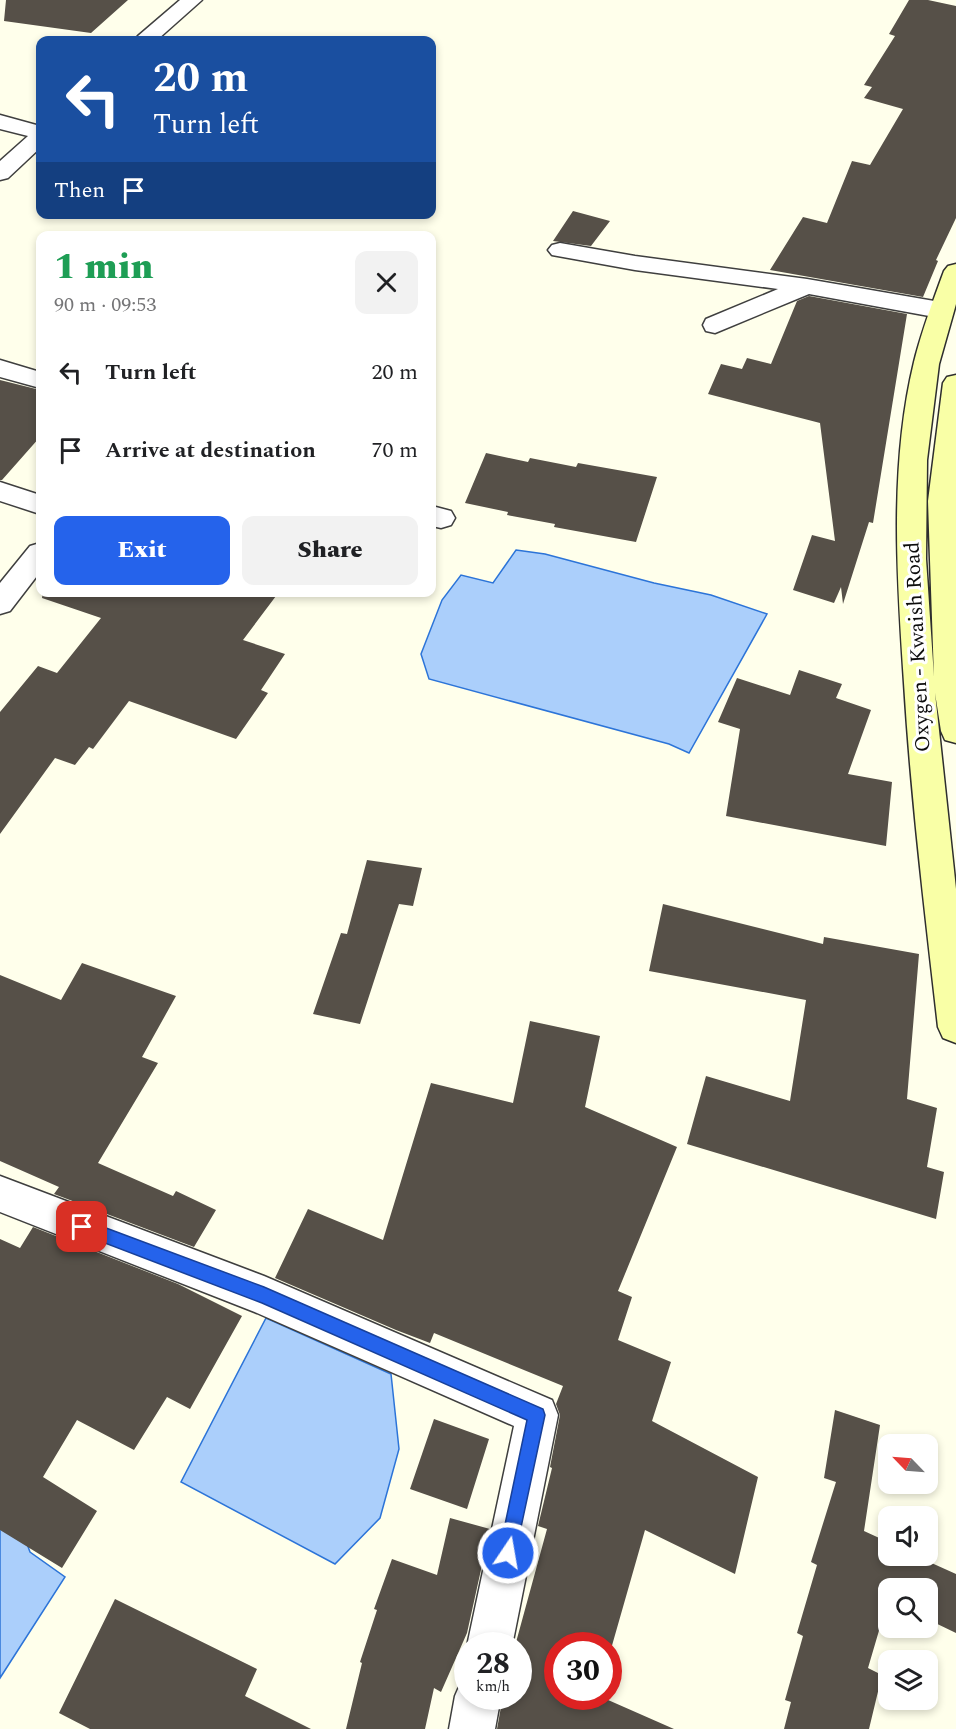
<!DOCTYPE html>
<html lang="en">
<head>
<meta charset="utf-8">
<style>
	body { margin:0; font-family:Spectral,serif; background:#f2f2f2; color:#202124; height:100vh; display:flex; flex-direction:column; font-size:22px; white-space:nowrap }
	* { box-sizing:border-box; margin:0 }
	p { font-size:20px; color:#757577 }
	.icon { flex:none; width:33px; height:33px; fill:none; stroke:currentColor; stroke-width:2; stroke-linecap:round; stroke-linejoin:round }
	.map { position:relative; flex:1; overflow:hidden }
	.panel { position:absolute; left:36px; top:231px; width:400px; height:366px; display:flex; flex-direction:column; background:#fff; border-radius:12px; box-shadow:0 3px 9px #0003 }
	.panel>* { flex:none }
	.guide { position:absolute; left:36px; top:36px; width:400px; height:183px; border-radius:12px; box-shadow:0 3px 9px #0003; background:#1a4fa0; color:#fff; overflow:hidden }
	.needle { width:39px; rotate:295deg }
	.buttons { position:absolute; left:878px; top:1434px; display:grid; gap:12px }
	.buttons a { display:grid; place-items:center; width:60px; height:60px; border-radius:12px; background:#fff; box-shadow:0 3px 9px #0003; font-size:30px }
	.speed { position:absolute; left:454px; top:1632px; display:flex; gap:12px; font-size:30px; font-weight:700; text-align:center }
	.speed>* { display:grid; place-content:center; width:78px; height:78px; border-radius:50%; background:#fff; box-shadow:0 3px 9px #0003; line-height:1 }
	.speed small { font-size:15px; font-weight:400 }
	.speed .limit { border:9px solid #d22; background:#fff; color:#111 }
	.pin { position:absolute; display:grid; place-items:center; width:51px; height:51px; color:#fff; margin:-26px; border-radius:12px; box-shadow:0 3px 9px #0006 }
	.me { position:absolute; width:66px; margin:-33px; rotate:12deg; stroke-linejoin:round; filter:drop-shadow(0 0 4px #0008) }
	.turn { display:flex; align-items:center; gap:21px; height:126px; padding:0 18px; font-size:27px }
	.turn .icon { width:78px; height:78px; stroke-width:2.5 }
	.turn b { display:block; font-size:42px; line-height:51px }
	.then { display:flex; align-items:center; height:57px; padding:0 18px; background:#0003; gap:12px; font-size:22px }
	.round { display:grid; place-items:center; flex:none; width:63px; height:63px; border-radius:12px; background:#f2f2f2 }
	.head { display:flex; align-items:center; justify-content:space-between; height:102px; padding:0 18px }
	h1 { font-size:36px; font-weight:800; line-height:45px; color:#1e9e55 }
	.action { display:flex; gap:12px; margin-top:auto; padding:12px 18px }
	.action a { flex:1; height:69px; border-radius:12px; background:#2563eb; color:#fff; font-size:24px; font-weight:800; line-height:69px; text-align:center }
	.action a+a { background:#f2f2f2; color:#202124 }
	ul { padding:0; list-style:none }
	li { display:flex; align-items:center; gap:18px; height:78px; padding:0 18px }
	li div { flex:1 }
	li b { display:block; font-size:22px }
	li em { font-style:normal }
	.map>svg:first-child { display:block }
	.water { fill:#abcffb; stroke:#2c74d8; stroke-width:1.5 }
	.building { fill:#565048 }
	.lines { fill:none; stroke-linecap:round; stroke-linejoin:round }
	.street-casing { stroke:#3f3f3f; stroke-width:3 }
	.secondary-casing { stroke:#2e2e2e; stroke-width:3 }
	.street { fill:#fff; fill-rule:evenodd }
	.secondary { fill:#f9ffa6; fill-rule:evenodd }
	.route { fill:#2563eb; stroke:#184099; stroke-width:1.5 }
	.labels { text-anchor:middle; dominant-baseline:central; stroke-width:6; stroke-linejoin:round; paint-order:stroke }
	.street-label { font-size:21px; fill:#0c0c0c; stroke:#fff }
</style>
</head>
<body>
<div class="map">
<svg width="956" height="1729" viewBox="0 0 956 1729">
	<rect width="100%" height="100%" fill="#ffffeb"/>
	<path class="water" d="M516,550l29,4 109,29 57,12 56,19 -78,139 -20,-9 -240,-65 -8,-25 21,-54 19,-25 32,8z
		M266,1318l125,56 8,75 -19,69 -45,46 -154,-82z
		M0,1523l23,10 7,19 35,25 -65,101z"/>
	<path class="building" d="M6,0h122l-37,33 -87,-12z
		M909,0h19l28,6v212l-20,42 2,1 -15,36 -153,-27 33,-53 24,6 25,-62 18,4 33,-56 -39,-11 8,-11 -8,-2 31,-49 -6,-2z
		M573,211l37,10 -19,25 -38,-5z
		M809,296l98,18 -34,209 -4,-1 -26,82 -2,-17 -7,16 -41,-13 19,-55 23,6 -15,-118 -112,-29 13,-30 21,5 5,-11 24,6 26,-63z
		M0,380l40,10v47l-38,43h-2z
		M486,453l42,9 2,-4 46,9 2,-4 79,14 -21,65 -82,-15 1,-3 -48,-9 1,-3 -43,-9z
		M43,592h236l-36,48 42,14 -24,36 7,3 -32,46 -107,-38 -36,48 -4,-2 -14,18 -20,-7 -55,76v-122l38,-46 19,7 44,-55 -59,-20z
		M799,670l43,14 -6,14 35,12 -23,64 44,8 -6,64 -160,-30 14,-87 -22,-7 19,-44 53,17z
		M367,860l55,8 -9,38 -14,-2 -39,120 -47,-10 28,-81 6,1z
		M663,904l160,40 1,-7 95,17 -12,145 30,9 -10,59 17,5 -8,47 -249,-75 19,-68 84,25 16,-101 -157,-29z
		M82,963l94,33 -34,61 16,6 -60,100 75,33 3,-5 40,19 -22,37 -140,-53 5,-7 -59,-26v-186l61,25z
		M530,1021l70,15 -15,71 92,40 -59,144 14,6 -14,43 53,22 -19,59 106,56 -23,97 -90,-44 -36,126v-10h-51v50h41l75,33h-177l6,-33h16v-50h-4l32,-117 -9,-3 14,-58 -2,-1 10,-52 -4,-11 7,-18 -129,-53 -4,10 -34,-13 -121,-52 33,-69 75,31 48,-157 82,20z
		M33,1227l145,57 64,32 -52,93 -23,-12 -33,53 -57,-30 -34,57 54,34 -35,57 -62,-38v-291l20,9z
		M835,1410l45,15 -16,106 24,11v14h28l40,18v59l-29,-14v-31h-39v12l-20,68 14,7 -13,54h-85l7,-27 -6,-2 18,-64 -6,-3 20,-68 -6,-3 25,-80 -12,-4z
		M434,1419l55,20 -22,70 -57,-20z
		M450,1518l40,11 -23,104 -26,59 -7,-4 -9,41h-79l16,-66 -2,-1 17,-52 -3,-1 18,-50 45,16z
		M115,1599l142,70 -12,27 66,33h-221l-31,-16z"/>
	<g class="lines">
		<defs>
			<path id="street" d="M180,0h22l-45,40h-22l3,-4z
				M0,115l40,11v22l-32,30 -8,2v-19l28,-25 -28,-7z
				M560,243l75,13 172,23 133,23 9,3 3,5 -3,5 -9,3 -131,-24 -94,39 -9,-2 -3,-6 3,-6 72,-30 -143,-19 -83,-15 -4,-5 4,-5z
				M0,360l40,12v16l-40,-11z
				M0,482l40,13v19l-40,-13z
				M432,506l19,5 4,7 -4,7 -10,3 -9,-2z
				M40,543v29l-30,39 -10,3v-31l30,-37z
				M0,1176l264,100 288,124 6,15 -46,231h-44v3l-1,-3 47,-220 -257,-113 -257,-101z
				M468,1677v19h33l-6,33h-46l6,-33 7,-16z"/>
			<path id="secondary" d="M956,264v40l-17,60 -12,96 -1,99 8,118 -6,-176 15,-118 4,-6 9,-2v368l-11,-3 -4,-9 -6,-38 21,196v154l-13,-5 -5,-11c-13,-114 -27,-229 -34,-344 -7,-105 -15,-218 10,-321 8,-32 19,-61 30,-91l4,-5z"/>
		</defs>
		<use href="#street" class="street-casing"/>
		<use href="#secondary" class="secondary-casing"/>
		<use href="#street" class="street"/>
		<use href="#secondary" class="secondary"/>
	</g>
	<path class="route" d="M82,1219l182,68 279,122 2,6 -31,145 -6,2 -6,-2 -3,-7 28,-133 -265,-117 -186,-71 -2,-5 2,-6z"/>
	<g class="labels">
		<g class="street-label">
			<text transform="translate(918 647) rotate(-93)">Oxygen - Kwaish Road</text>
		</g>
	</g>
</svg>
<div class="buttons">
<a><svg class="needle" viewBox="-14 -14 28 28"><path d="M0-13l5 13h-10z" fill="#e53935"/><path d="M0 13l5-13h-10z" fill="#757577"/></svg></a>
<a><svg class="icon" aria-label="sound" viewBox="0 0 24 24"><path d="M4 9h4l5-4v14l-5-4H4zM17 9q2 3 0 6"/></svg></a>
<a><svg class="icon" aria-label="search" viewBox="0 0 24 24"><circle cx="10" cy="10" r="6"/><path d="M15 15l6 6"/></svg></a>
<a><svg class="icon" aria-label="layers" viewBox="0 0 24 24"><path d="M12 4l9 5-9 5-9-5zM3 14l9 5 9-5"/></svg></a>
</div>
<div class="speed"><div>28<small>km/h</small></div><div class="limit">30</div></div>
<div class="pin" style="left:82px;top:1227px;background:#d93025"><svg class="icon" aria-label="arrive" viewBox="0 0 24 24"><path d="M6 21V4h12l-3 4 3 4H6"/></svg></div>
<svg class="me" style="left:508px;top:1553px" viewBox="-20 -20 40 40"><circle r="17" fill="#2563eb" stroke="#fff" stroke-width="3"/><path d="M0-11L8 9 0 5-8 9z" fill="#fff"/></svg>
<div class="guide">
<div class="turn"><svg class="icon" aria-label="left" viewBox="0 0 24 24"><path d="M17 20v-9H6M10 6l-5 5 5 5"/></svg><div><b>20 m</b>Turn left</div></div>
<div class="then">Then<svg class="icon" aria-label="arrive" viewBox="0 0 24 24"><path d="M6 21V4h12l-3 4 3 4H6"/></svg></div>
</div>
<section class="panel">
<div class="head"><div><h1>1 min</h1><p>90 m · 09:53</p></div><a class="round"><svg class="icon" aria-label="close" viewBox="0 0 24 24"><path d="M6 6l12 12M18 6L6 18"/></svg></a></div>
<ul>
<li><svg class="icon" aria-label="left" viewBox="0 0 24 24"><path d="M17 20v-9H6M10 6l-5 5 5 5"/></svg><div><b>Turn left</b></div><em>20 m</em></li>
<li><svg class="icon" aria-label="arrive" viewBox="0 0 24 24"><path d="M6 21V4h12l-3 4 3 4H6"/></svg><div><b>Arrive at destination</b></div><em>70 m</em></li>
</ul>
<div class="action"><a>Exit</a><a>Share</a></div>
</section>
</div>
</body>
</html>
